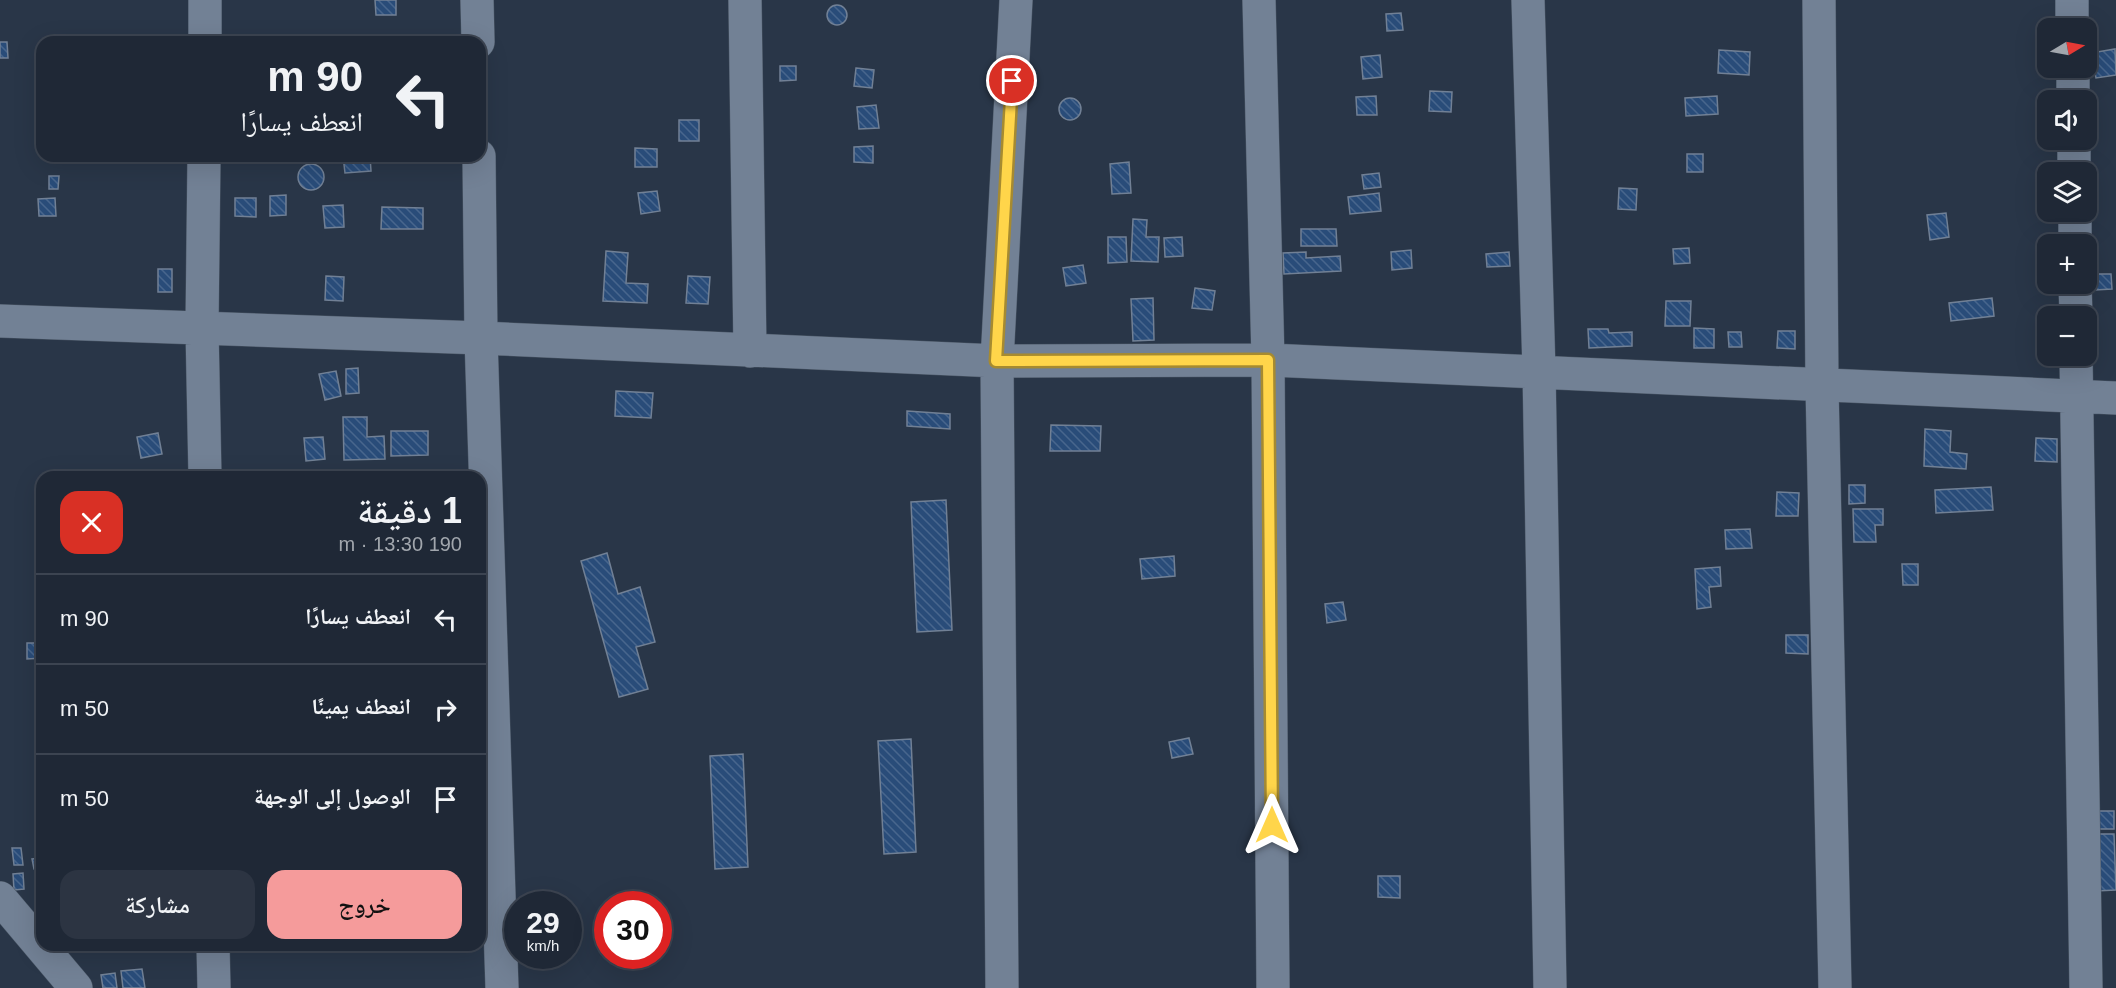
<!DOCTYPE html>
<html lang="ar">
<head>
<meta charset="utf-8">
<style>
	body { margin:0; font-family:Helvetica,"Noto Naskh Arabic",sans-serif; background:#2c3442; color:#f1f3f6; direction:rtl; height:100vh; display:flex; flex-direction:column; font-size:22px; white-space:nowrap }
	* { box-sizing:border-box; margin:0 }
	p { font-size:20px; color:#a1a6ad }
	.icon { flex:none; width:33px; height:33px; fill:none; stroke:currentColor; stroke-width:2; stroke-linecap:round; stroke-linejoin:round }
	.map { position:relative; flex:1; overflow:hidden; direction:ltr }
	.details { position:absolute; left:36px; top:471px; width:450px; height:480px; display:flex; flex-direction:column; background:#1f2836; border-radius:18px; box-shadow:0 6px 24px #0002,0 0 0 2px #3c4451; direction:rtl }
	.details>* { flex:none }
	.hud { position:absolute; left:36px; top:36px; width:450px; height:126px; border-radius:18px; box-shadow:0 6px 24px #0002,0 0 0 2px #3c4451; direction:rtl; background:#1f2836; color:#f1f3f6; overflow:hidden }
	.needle { width:39px; rotate:80deg }
	.controls { position:absolute; left:2037px; top:18px; display:grid; gap:12px }
	.controls a { display:grid; place-items:center; width:60px; height:60px; border-radius:12px; background:#1f2836; box-shadow:0 6px 24px #0002,0 0 0 2px #3c4451; font-size:30px }
	.speed { position:absolute; left:504px; top:891px; display:flex; gap:12px; font-size:30px; font-weight:700; text-align:center }
	.speed>* { display:grid; place-content:center; width:78px; height:78px; border-radius:50%; background:#1f2836; box-shadow:0 6px 24px #0002,0 0 0 2px #3c4451; line-height:1 }
	.speed small { font-size:15px; font-weight:400 }
	.speed .limit { border:9px solid #d22; background:#fff; color:#111 }
	.pin { position:absolute; display:grid; place-items:center; width:51px; height:51px; color:#fff; margin:-26px; border:3px solid #fff; border-radius:50%; box-shadow:0 2px 6px #0007 }
	.me { position:absolute; width:66px; margin:-33px; rotate:0deg; stroke-linejoin:round; filter:drop-shadow(0 0 4px #0008) }
	.turn { display:flex; align-items:center; gap:21px; height:126px; padding:0 24px; font-size:27px }
	.turn .icon { width:78px; height:78px; stroke-width:2.5 }
	.turn b { display:block; font-size:42px; line-height:51px }
	.round { display:grid; place-items:center; flex:none; width:63px; height:63px; border-radius:18px; background:#2c3442 }
	.headline { display:flex; align-items:center; justify-content:space-between; height:102px; padding:0 24px }
	h1 { font-size:36px; font-weight:600; line-height:45px }
	.action { display:flex; gap:12px; margin-top:auto; padding:12px 24px }
	.action a { flex:1; height:69px; border-radius:18px; background:#f59b9b; color:#111; font-size:24px; font-weight:600; line-height:69px; text-align:center }
	.action a+a { background:#2c3442; color:#f1f3f6 }
	ul { padding:0; list-style:none }
	li { display:flex; align-items:center; gap:18px; height:90px; padding:0 24px; border-top:2px solid #3c4451 }
	li div { flex:1 }
	li b { display:block; font-size:22px }
	li em { font-style:normal }
	.map>svg:first-child { display:block }
	.building { fill:url(#building-back-hatch); stroke:#718095; stroke-width:1.5 }
	.lines { fill:none; stroke-linecap:round; stroke-linejoin:round }
	.minor-casing { stroke:#495564; stroke-width:34 }
	.minor { stroke:#728195; stroke-width:33 }
	.route-casing { stroke:#a68a30; stroke-width:15 }
	.route { stroke:#ffd54a; stroke-width:10 }
</style>
</head>
<body>
<div class="map">
<svg width="2116" height="988" viewBox="0 0 2116 988">
	<defs>
		<pattern id="building-back-hatch" width="6" height="6" patternUnits="userSpaceOnUse" patternTransform="scale(1.5)"><rect width="6" height="6" fill="#294c79"/><path d="M-1 5l2 2M0 0l6 6M5-1l2 2" fill="none" stroke="#48668d"/></pattern>
	</defs>
	<rect width="100%" height="100%" fill="#293648"/>
	<path class="building" d="M375,0h21v15h-20z
		M827 15a10 10 0 1 1 20 0a10 10 0 1 1-20 0Z
		M1401,13l2,17 -16,1 -1,-17z
		M0,42h7l1,16h-8z
		M2115,49l1,26 -20,3 -5,-25z
		M1719,50l31,2 -1,23 -31,-2z
		M1380,55l2,22 -19,2 -2,-22z
		M780,66h16v14l-16,1z
		M856,68l18,2 -2,18 -18,-2z
		M1430,91l22,1 -1,20 -22,-1z
		M1376,96l1,19h-20l-1,-18z
		M1717,96l1,18 -32,2 -1,-18z
		M1059 109a11 11 0 1 1 22 0a11 11 0 1 1-22 0Z
		M876,105l3,23 -20,1 -2,-22z
		M679,120h20v21h-20z
		M873,146v17l-19,-1v-15z
		M635,148l22,1v18h-22z
		M1687,154h16v18h-16z
		M343,156h27l1,15 -26,2z
		M1129,162l2,31 -19,1 -2,-30z
		M298 177a13 13 0 1 1 26 0a13 13 0 1 1-26 0Z
		M1379,173l2,14 -17,2 -2,-14z
		M49,176h10l-1,13h-9z
		M1619,188l18,1 -1,21 -18,-1z
		M657,191l3,20 -19,3 -3,-21z
		M1379,193l2,18 -31,3 -2,-17z
		M286,195v20l-16,1v-20z
		M55,198l1,18h-17l-1,-17z
		M235,198h21v19l-21,-1z
		M343,205l1,22 -19,1 -2,-22z
		M382,207l41,1v21h-42z
		M1946,213l3,24 -19,3 -3,-25z
		M1133,219l14,1 -1,17h13l-1,25 -27,-1z
		M1301,229h35l1,17h-36z
		M1108,237h18l1,25 -19,1z
		M1182,237l1,19 -18,1 -1,-19z
		M1689,248l1,15 -16,1 -1,-15z
		M1411,250l1,18 -20,2 -1,-18z
		M606,251l22,2 -2,30 22,1 -1,19 -44,-2z
		M1306,252v6l34,-2 1,15 -57,3 -1,-21z
		M1509,252l1,14 -23,1 -1,-13z
		M1083,265l3,18 -20,3 -3,-18z
		M158,269h14v23h-14z
		M2095,274h16l1,15 -17,1z
		M326,276l18,1 -1,24 -18,-1z
		M688,276l22,1 -2,27 -22,-1z
		M1195,288l20,3 -3,19 -20,-2z
		M1153,298l1,42 -21,1 -2,-42z
		M1992,298l2,18 -43,5 -2,-18z
		M1666,301h25l-1,25h-25z
		M1694,328l20,1v19h-20z
		M1588,329h20l1,4 23,-1v14l-43,2z
		M1778,331h17v18l-18,-1z
		M1728,332h13l1,15h-13z
		M358,368l1,25 -13,1v-25z
		M336,371l5,25 -16,4 -6,-26z
		M616,391l37,2 -2,25 -36,-2z
		M907,411l43,3v15l-43,-3z
		M343,417h24v20l17,-1 1,23 -41,1z
		M1051,425l50,1 -1,25h-50z
		M1925,429l26,2 -1,21 17,2 -1,15 -42,-3z
		M391,431h37v24l-37,1z
		M158,433l4,21 -21,4 -4,-21z
		M323,437l2,22 -19,2 -2,-23z
		M2036,438l21,1v23l-22,-1z
		M1849,485h16v18l-16,1z
		M1991,487l2,23 -57,3 -1,-23z
		M1777,492l22,1 -1,23h-22z
		M946,500l6,130 -35,2 -6,-130z
		M1853,509h30v16h-8l1,17h-22z
		M1750,529l2,19 -26,1 -1,-19z
		M607,553l11,41 22,-7 15,55 -19,5 12,42 -29,8 -38,-136z
		M1174,556l1,20 -33,3 -2,-20z
		M1902,564h16v21h-15z
		M1720,567l1,19 -12,1 2,20 -14,2 -2,-40z
		M1343,602l3,18 -19,3 -2,-19z
		M1786,635h22v19l-22,-1z
		M27,643h15v15l-15,1z
		M1189,738l4,16 -21,4 -3,-16z
		M911,739l5,113 -32,2 -6,-113z
		M743,754l5,113 -33,2 -5,-113z
		M2094,811h20v18h-20z
		M2094,834h20l2,56 -20,1z
		M12,848h9l2,17h-9z
		M42,858v10l-8,1 -2,-10z
		M23,873l1,16 -10,1 -1,-16z
		M1378,876h22v22l-22,-1z
		M142,969l3,19h-22l-2,-17z
		M115,973l2,15h-14l-2,-13z"/>
	<g class="lines">
		<defs>
			<path id="minor" d="M477,0l1,42
				M745,0l5,351
				M1259,0l9,360 5,628
				M1528,0l11,370 11,618
				M1819,0l3,386 13,602
				M2072,0v28
				M205,42v-42
				M2073,68v32
				M2074,140v32
				M204,156l-2,172 3,149
				M479,156l2,182 21,650
				M2075,212v32
				M2075,284l1,32
				M0,321l481,17 516,23 271,-1 848,38
				M2076,356l10,632
				M0,898l76,90
				M213,945l1,43
				M1002,988l-5,-627 19,-361"/>
		</defs>
		<use href="#minor" class="minor-casing"/>
		<use href="#minor" class="minor"/>
	</g>
	<g class="lines">
		<defs>
			<path id="route" d="M1012,81l-16,280 272,-1 4,465"/>
		</defs>
		<use href="#route" class="route-casing"/>
		<use href="#route" class="route"/>
	</g>
</svg>
<div class="controls">
<a><svg class="needle" viewBox="-14 -14 28 28"><path d="M0-13l5 13h-10z" fill="#e53935"/><path d="M0 13l5-13h-10z" fill="#a1a6ad"/></svg></a>
<a><svg class="icon" aria-label="sound" viewBox="0 0 24 24"><path d="M4 9h4l5-4v14l-5-4H4zM17 9q2 3 0 6"/></svg></a>
<a><svg class="icon" aria-label="layers" viewBox="0 0 24 24"><path d="M12 4l9 5-9 5-9-5zM3 14l9 5 9-5"/></svg></a>
<a>+</a>
<a>−</a>
</div>
<div class="speed"><div>29<small>km/h</small></div><div class="limit">30</div></div>
<div class="pin" style="left:1012px;top:81px;background:#d93025"><svg class="icon" aria-label="arrive" viewBox="0 0 24 24"><path d="M6 21V4h12l-3 4 3 4H6"/></svg></div>
<svg class="me" style="left:1272px;top:825px" viewBox="-20 -20 40 40"><path d="M0-17L14 15 0 8-14 15z" fill="#ffd54a" stroke="#fff" stroke-width="4"/></svg>
<div class="hud">
<div class="turn"><svg class="icon" aria-label="left" viewBox="0 0 24 24"><path d="M17 20v-9H6M10 6l-5 5 5 5"/></svg><div><b>90 m</b>انعطف يسارًا</div></div>
</div>
<section class="details">
<div class="headline"><div><h1>1 دقيقة</h1><p>190 m · 13:30</p></div><a class="round" style="background:#d93025;color:#fff"><svg class="icon" aria-label="close" viewBox="0 0 24 24"><path d="M6 6l12 12M18 6L6 18"/></svg></a></div>
<ul>
<li><svg class="icon" aria-label="left" viewBox="0 0 24 24"><path d="M17 20v-9H6M10 6l-5 5 5 5"/></svg><div><b>انعطف يسارًا</b></div><em>90 m</em></li>
<li><svg class="icon" aria-label="right" viewBox="0 0 24 24"><path d="M7 20v-9h11M14 6l5 5-5 5"/></svg><div><b>انعطف يمينًا</b></div><em>50 m</em></li>
<li><svg class="icon" aria-label="arrive" viewBox="0 0 24 24"><path d="M6 21V4h12l-3 4 3 4H6"/></svg><div><b>الوصول إلى الوجهة</b></div><em>50 m</em></li>
</ul>
<div class="action"><a>خروج</a><a>مشاركة</a></div>
</section>
</div>
</body>
</html>
